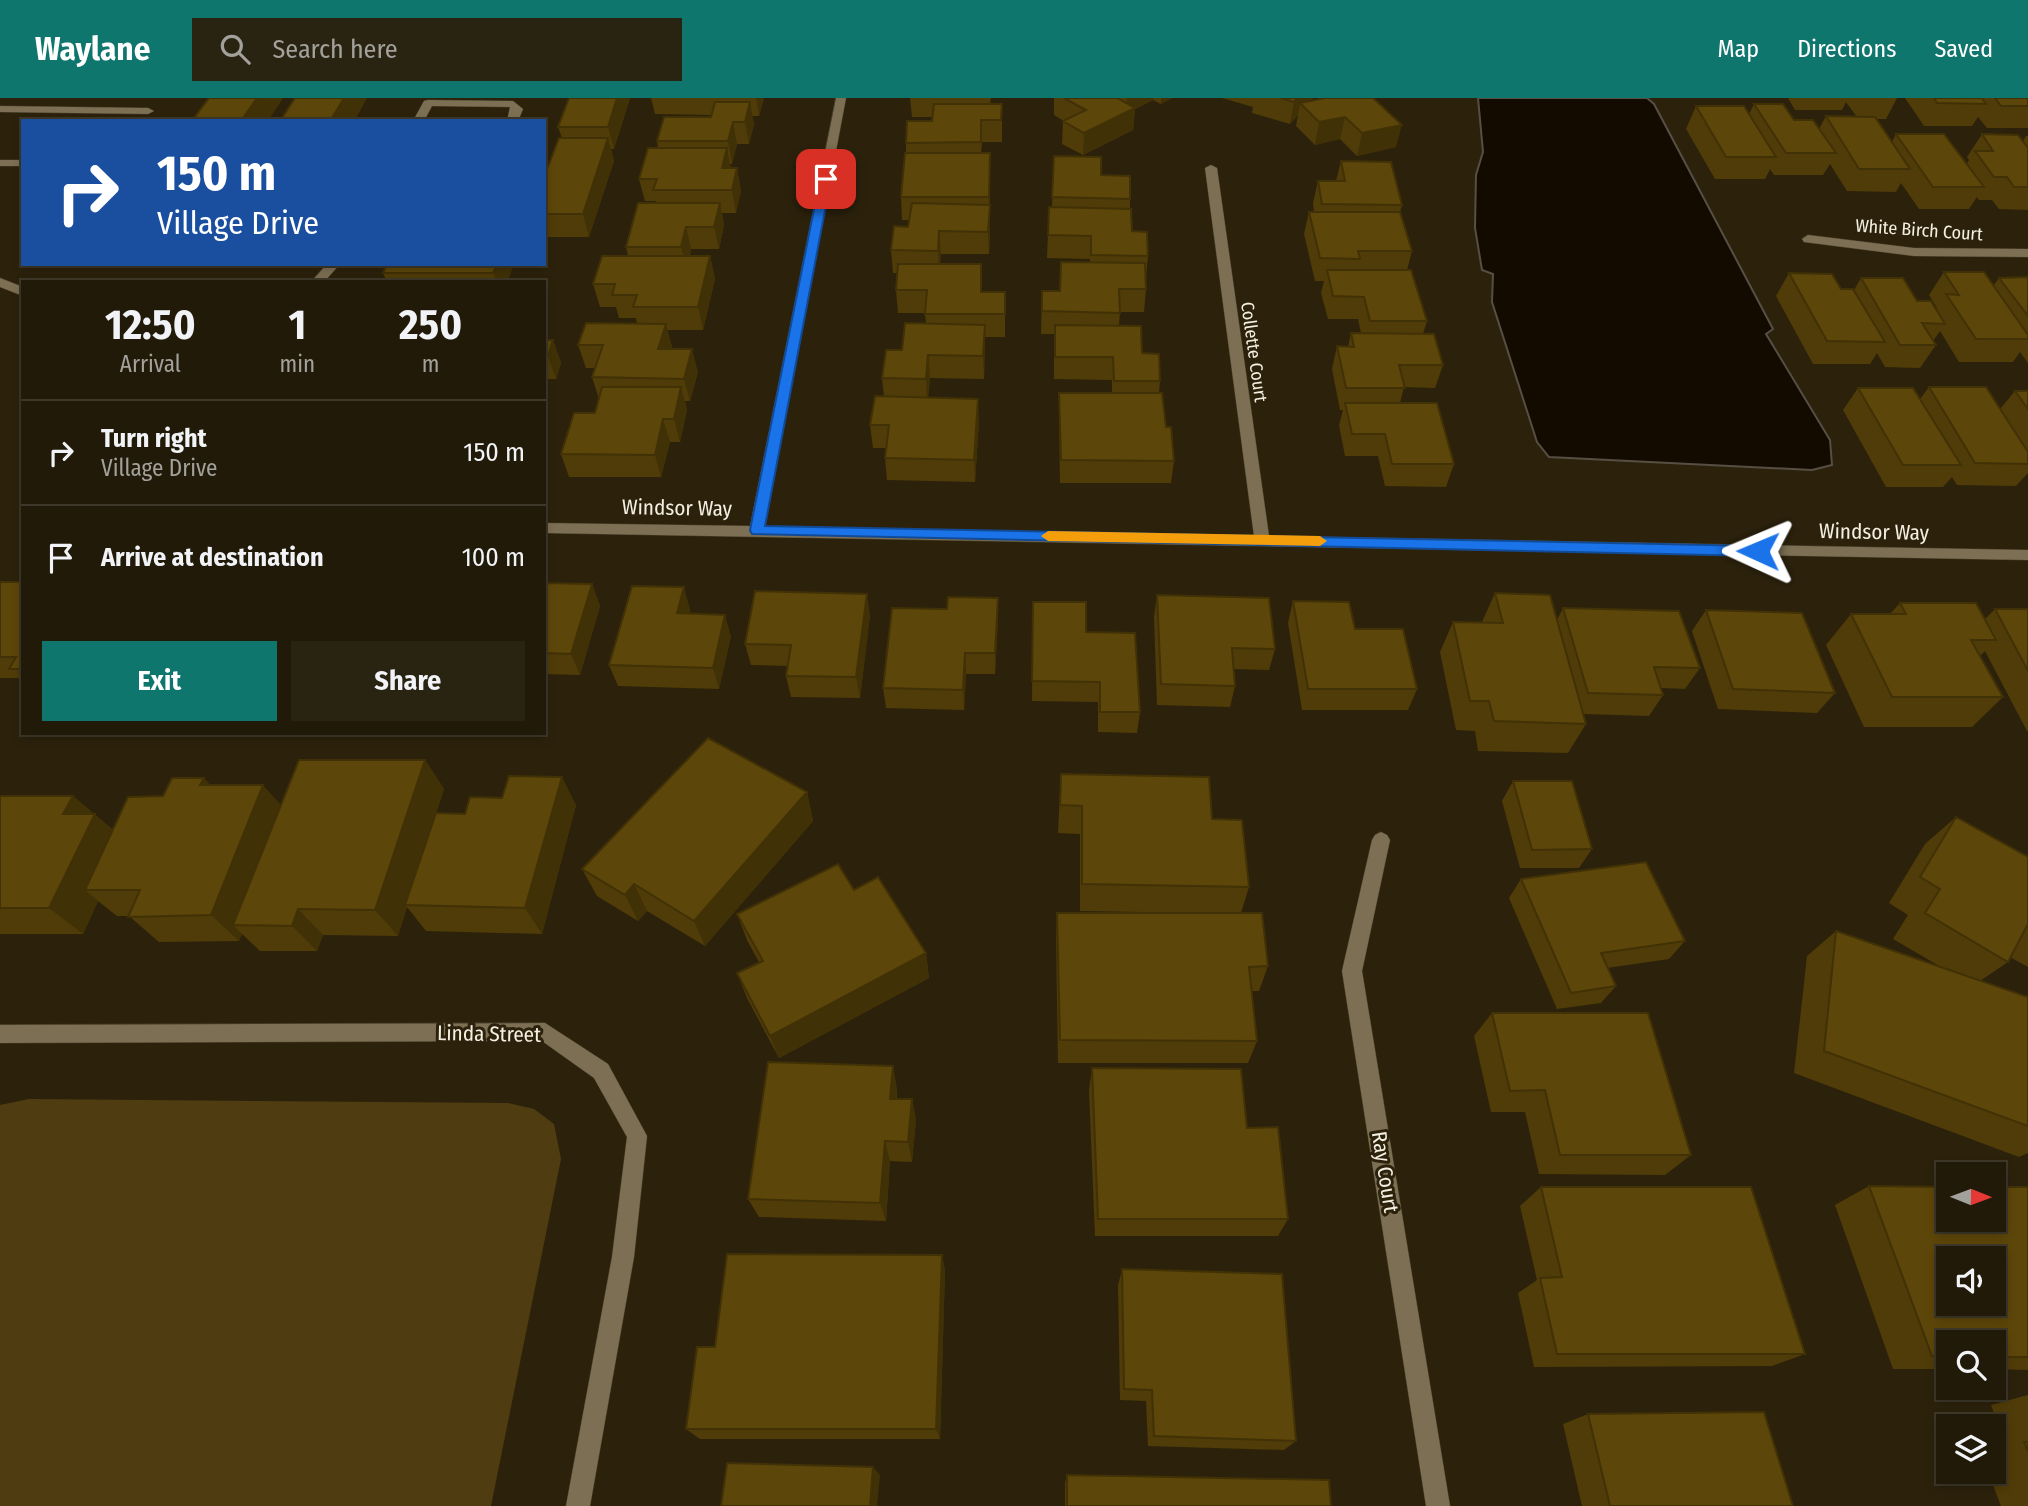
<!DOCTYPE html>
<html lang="en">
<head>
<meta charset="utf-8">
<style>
	body { margin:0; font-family:"Fira Sans Condensed",sans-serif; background:#292312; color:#f1f3f6; height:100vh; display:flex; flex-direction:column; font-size:26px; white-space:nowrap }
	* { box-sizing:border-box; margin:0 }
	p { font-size:23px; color:#a2a19c }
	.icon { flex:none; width:38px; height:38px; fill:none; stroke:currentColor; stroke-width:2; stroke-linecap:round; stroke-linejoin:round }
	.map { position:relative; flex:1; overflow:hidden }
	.panel { position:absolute; left:21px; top:182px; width:525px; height:455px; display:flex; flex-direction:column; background:#211a09; border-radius:0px; box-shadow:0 4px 10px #0003,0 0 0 2px #3e382a }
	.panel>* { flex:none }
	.top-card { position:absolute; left:21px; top:21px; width:525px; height:147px; border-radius:0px; box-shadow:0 4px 10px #0003,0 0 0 2px #3e382a; background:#1a4fa0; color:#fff; overflow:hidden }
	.needle { width:46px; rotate:91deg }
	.fabs { position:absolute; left:1936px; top:1064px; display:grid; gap:14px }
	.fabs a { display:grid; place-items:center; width:70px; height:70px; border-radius:0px; background:#211a09; box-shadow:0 4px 10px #0003,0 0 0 2px #3e382a; font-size:35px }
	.pin { position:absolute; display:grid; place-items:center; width:60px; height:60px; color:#fff; margin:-30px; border-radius:14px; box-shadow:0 4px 10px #0006 }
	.me { position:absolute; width:77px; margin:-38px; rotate:271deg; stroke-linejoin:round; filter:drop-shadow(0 0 5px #0008) }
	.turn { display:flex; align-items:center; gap:24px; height:147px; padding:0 21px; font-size:32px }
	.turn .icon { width:91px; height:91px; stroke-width:2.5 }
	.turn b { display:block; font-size:49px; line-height:60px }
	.eta { display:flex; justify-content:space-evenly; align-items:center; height:119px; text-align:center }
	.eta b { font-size:42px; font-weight:700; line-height:49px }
	.cta { display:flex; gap:14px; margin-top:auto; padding:14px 21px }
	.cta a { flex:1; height:80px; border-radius:0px; background:#0f766e; color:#fff; font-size:28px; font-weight:700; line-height:80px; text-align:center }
	.cta a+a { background:#292312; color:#f1f3f6 }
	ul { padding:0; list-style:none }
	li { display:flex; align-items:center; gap:21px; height:105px; padding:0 21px; border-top:2px solid #3e382a }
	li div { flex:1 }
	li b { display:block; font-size:26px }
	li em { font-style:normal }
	header { display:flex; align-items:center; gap:42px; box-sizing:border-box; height:98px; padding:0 35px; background:#0f766e; color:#fff }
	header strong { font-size:33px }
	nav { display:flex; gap:38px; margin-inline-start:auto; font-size:24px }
	.search { width:490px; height:63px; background:#292312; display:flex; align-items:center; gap:18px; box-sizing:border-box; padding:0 24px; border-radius:0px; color:#a2a19c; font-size:26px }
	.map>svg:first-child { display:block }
	.green { fill:#4f3d11 }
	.water { fill:#130a00; stroke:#574f44; stroke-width:2 }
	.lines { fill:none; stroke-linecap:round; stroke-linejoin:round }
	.minor-casing { stroke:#483f2a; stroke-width:1 }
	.minor { fill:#7c6f53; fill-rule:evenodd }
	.wall { fill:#503c08 }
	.shaded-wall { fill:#413106 }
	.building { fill:#5d4609; stroke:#413106; stroke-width:2; fill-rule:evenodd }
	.route { fill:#1a73e8; stroke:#114b97; stroke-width:2 }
	.slow { fill:#f59e0b }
	.labels { text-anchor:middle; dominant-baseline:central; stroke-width:6; stroke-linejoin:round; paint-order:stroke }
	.far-street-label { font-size:18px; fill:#f5efe2; stroke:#2c220c }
	.street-label { font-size:21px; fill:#f5efe2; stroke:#2c220c }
</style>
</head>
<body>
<header>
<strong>Waylane</strong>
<div class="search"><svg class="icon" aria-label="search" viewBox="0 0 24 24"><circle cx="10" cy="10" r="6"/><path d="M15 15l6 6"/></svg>Search here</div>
<nav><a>Map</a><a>Directions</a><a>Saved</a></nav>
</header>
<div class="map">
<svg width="2028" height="1408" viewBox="0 0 2028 1408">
	<rect width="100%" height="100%" fill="#2c220c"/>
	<path class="green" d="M29,1001l479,4 26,6 20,15 7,35 -70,347h-491v-401z"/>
	<path class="water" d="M1478,0h169l7,6 119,225 -7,5 64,106 2,25 -20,5 -263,-13 -12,-15 -45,-140 1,-28 -11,-4 -7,-42 1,-53 7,-23z"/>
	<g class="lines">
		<defs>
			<path id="minor" d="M836,0h10l-81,429 489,9 -49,-368 6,-3 6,3 52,368 759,14v10l-1484,-27v-10l206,3z
				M428,2l85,1 10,8 -5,12h-11l3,-14 -78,-1 -8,15h-11l11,-20z
				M0,8l148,2 6,3 -6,3 -148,-2z
				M0,62h23v6h-23z
				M1808,137l106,13 114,1v8l-114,-1 -110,-14 -2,-3z
				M327,166h13l-16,18h-13z
				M0,180l23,9v9l-23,-9z
				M1381,734l6,3 3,5 -28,131 88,535h-24l-84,-535 30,-131 3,-5z
				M545,925l63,41 39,72 -13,121 -44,249h-24l46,-249 15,-120 -33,-59 -52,-37 -542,2v-18z"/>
		</defs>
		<use href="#minor" class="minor-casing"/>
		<use href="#minor" class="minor"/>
	</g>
	<path class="wall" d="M283,0l-14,20 13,1 85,-21 -13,23h-172z
		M630,0l-16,51h-3l3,12 -25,76h-45v-60l18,-39 -4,-11z
		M651,0h113l-5,18h-7l2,8 -5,20h-12l-5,20h-2l1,4h6l4,23 -5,22h-14l2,12 -5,24h-28l-1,7h20l5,23 -12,51h-36l5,17 -1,2 27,23 -8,29h-5l2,9 -7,32h-10l-9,35h-92l-8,-23 34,-41 4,-14 -7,-22 3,-9h-9l-8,-23 59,-21 -1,-6h-17l-3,-11h-16l-7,-23 35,-28 -2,-9 30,-44v-2h-11l-6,-22 19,-31 -1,-7 54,-24v-2l-56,-1z
		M910,0h81l-1,6h12v38h-20l-1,11h9v74l-1,27h-48l-1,10 41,28h24v45h-20l-1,42 -54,-1 -2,20 51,23 -4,61 -88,-2 -2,-22 1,-10h-13l-3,-23 14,-29 -2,-18 20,-28 24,-26 -1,-11h-27l-2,-23 1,-17h-4l-2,-23 17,-23 1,-7h-7l-1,-23 5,-44v-10l26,-22 1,-4h-21z
		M1054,0h118l-11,6 -8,-4 -18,9 -2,21 -50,25 -21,-11 1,-23h1l-10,-6z
		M1222,0h91l-3,3 15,-3 71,49 -39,9 -17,-17 -25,6 -19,-19 2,-11 -8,9 -38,-11 1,-6z
		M1788,0h109l-11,21h-10l16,23 4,-8 71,30 2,-4 -2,-3 15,-23 41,7 3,-5h2v74l-29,-1 -7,-9h-13l-2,-3 -8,12h-50l-18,-26 -5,9 -49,-1 -17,-27 -7,11h-49l-4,-6 -5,10h-50l-29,-50 10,-23 53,8 5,-10 65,25 7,-13 31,1 -11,-15 -4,8h-47z
		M1905,0h123v30h-41l-9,-11 -6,9h-48z
		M1054,58l47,19 29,24v10l2,22 16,25 -2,21v12l-2,23h-24l-1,13 23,28 18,28 -1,12 15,68 -3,22h-111l-1,-67v-23h53v-13l-58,-1v-45h-13l1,-43h18l30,-29v-3l-43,-1 2,-51h3z
		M1341,63l61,44 -2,7 12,39 -5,19 20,51 -4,13 20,31 -8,23 -31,-1 -4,16 54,61 -8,23 -61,-1 -7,-30h-33l-6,-31 4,-15h-3l-8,-41 5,-23 11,1 3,-14h10l-3,-14h-30l-7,-26 3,-12h-9l-11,-47 5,-22h5l-1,-9 5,-22h18z
		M514,166l-7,18h-120l-4,-9z
		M1944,174l49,14 6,-8 29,-1v86l-8,-11 -7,10h-54l-19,-31 -7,10 3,4 -16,23 -35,-1 -8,-14 -7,11h-57l-37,-68 13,-23 52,16 13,1 7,-12 75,31 1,-1 -8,-13z
		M544,242h9l8,23 -5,16h-12z
		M1929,289l71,22 15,-18h13v82l-12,13 -59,-1 -5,-8 -9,10h-57l-43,-77 15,-22 62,11z
		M0,484h23v100l-5,-4h-18z
		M544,485l48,1 8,22 -20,69 -36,-1z
		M1495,495l62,27 6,-12 137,60 -15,21 -24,-1 2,7 -14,21 -66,-2 3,10 -18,29 -90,-2 -3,-20 -19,-1 -16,-78 13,-30h29z
		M1157,497l118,54 -6,21 -36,-1 2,17 -5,21 -73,-2 -3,-88z
		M1293,503l62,28 62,60 -9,21h-106l-14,-87z
		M1033,504l53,30 54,80 -3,21 -39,-1v-30l-66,-1z
		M1900,505l85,16 10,-10h33v122h-1l-42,-80 -5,5 23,41 -31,30h-108l-38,-82 25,-31h39z
		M690,511l-1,5 42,22 -12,53 -101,-3 -9,-21z
		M1706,512l129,83 -18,20 -99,-4 -26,-78z
		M870,517l-10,83 -69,-1 -5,-21 2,-10 -37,-1 -6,-21z
		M998,522l-3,54h-29l-2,36 -78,-2 -3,-20z
		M425,662l19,29 -8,24 29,1 111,-9 -34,129 -116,-3 -19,-24 -9,29 -75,-1 -6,16h-57l-18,-17 -3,7 -80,1 -30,-26h-12l-19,-15 -15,33h-83v-138h73l40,34 50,-34 47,-11 71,20z
		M1061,676l151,45 37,68 -8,26 27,53 -9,25h-7l5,50 -9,22h-190l-2,-125 1,-25h150l-127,-2v-77l-22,-1z
		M1513,683l79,68 -13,19h-59l-18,-67z
		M807,694l6,29 -108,125 -58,-35 -9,10 -41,-25 -15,-27z
		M1956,719l72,40v110l-18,-10 -2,5 -28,19 48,16v156l-9,4 -225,-84 13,-117 29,-25 105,36 -48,-28 15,-24 -19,-12 36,-59z
		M1521,781l164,62 -16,18 -62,9 9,18 -15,17 -44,6 -48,-111z
		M737,816l189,39 3,25 -150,80 -32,-60 -10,-25 22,-11 -12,-22z
		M1492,915l199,142 -26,20 -126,-1 -14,-62h-34l-17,-76z
		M1092,970l155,60 41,91 -10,17h-183l-6,-146z
		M897,990v11h15l4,21 -4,42 -22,-1 -4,60 -127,-4 -11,-18z
		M1869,1088l159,1v183l-35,-1v-27h-45v27h-55l-58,-164z
		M1541,1089l264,167 -33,12 -238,1 -16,-74 19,-13 -17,-74z
		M942,1157l3,16 -5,168h-240l-14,-10 29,-82z
		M1122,1172l174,171 -12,9 -136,-4 -2,-45 -26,-1 -2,-115z
		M2028,1297v111h-27l-13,-34h5v-24l13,-2 -15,-41z
		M1588,1316l205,92h-211l-19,-82z
		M1067,1377l264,31h-266v-23z"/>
	<path class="shaded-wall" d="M257,0h26l-15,23h-27z
		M344,0h23l-13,23h-21l-1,-3z
		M617,0h13l-16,51 -6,-22z
		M756,0h8l-5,18z
		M1127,0h27l-1,2 -18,9 -2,21 -50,25 1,-22 41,-20z
		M1161,0h11l-11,6z
		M1297,0h16l-9,10 -4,-5 -2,12 -8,9 4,-22z
		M750,4l4,22 -5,20 -4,-22z
		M1345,19l-5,22 -25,6 4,-23z
		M733,24l4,22 -5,20 -4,-23z
		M1402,27l-6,22 -39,9 5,-23z
		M608,40l6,23 -25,76 -6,-23z
		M727,50l4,23 -4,20 -5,-23z
		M990,55v74l-1,27 -1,-22z
		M737,70l4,23 -5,22 -4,-23z
		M720,105l4,22 -5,24 -5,-22z
		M686,129l5,22 -4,21 -6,-23z
		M939,133l2,23 -2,20 -1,-23z
		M710,158l5,23 -12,51 -5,-23z
		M497,166h17l-7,18h-10l-4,-9z
		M666,226l6,23 -8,24 -6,-22z
		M985,227v22l-1,32 -1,-23z
		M553,242l8,23 -5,16 -8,-23z
		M692,251l6,23 -8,29 -6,-22z
		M928,257l2,23 -3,24 -1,-23z
		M681,289l6,23 -7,32 -6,-23z
		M978,301l1,22 -4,61 -1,-22z
		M663,321l7,23 -9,35 -6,-22z
		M592,486l8,22 -20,69 -9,-21z
		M684,489l6,22 -6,26 -7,-22z
		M867,496l3,21 -10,83 -4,-21z
		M998,500v22l-3,54v-21z
		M725,517l6,21 -12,53 -6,-21z
		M965,555l1,21 -2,36 -1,-20z
		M425,662l19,29 -37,116h-2l2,2 -9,29 -23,-26z
		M562,679l14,28 -34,129 -17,-26z
		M204,680l26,28 -30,-21z
		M263,687l25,28 -55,112 9,9 -3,7 -28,-26z
		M807,694l6,29 -108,125 -11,-25z
		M73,698l53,46 -41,48 13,11 -15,33 -34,-26 14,-94z
		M634,786l13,27 -9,10 -13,-26z
		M298,811l25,26 -6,16 -25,-25z
		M926,855l3,25 -150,80 -9,-22z
		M893,968l4,22 -2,32 -5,-21z
		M912,1001l4,21 -4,42 -4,-20z
		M885,1043l5,20 -4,60 -6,-18z
		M942,1157l3,16 -5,168 -4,-10z
		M873,1369l7,8 -3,31h-7z"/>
	<path class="building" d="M209,0h48l-16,23h-59l2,-3h10z
		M295,0h49l-12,20h-50z
		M569,0h48l-9,29h-50z
		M1064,0h53l18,10 -51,25 -21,-12 23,-11z
		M1281,0h16l-3,4z
		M1325,0h48l29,27 -40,8 -17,-16 -26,5 -19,-19z
		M1934,0h48l4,6 -49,-1z
		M1995,0h33v8h-27z
		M715,4h35l-5,20h-12l-5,19h-71l7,-24h47z
		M934,6h68l-1,16h-20v22l-75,1 1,-22h25z
		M1754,6h29l11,16h19l23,33h-50z
		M1696,8h48l32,51h-50z
		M1826,18l49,1 35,52h-51z
		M266,20l48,1 -1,2h-49z
		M1896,36h48l40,53h-51z
		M1982,36l36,1 10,13v39h-14l-7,-10h-13l-19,-26h18z
		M559,40h49l-25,76h-39v-37z
		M648,50h79l-5,20h15l-5,22h-79l4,-11h-18z
		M905,55h85l-1,44h-88z
		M1054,58l47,1v18l29,1v23l-78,-2z
		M1341,63l50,1 11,43 -80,-1 -4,-23h27z
		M638,105h82l-6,24h-28l-5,20h-55z
		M912,105l78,2 -2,27 -49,-1 -1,20 -47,-1 3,-24 14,1z
		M1049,109l82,2 1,22 15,1 1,24 -57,-1v-19l-43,-1z
		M1309,114h91l12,39h-54l2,8 -40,-1z
		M602,158h108l-12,51h-65l4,-12h-25l3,-11h-22z
		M1061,164l84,1 1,26h-27l1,24 -78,-2v-20h18z
		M387,166h110l-4,9h-110z
		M898,166h83v28h24v22h-80l2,-24h-31z
		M1327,172h84l16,51h-57l-6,-24 -31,-1z
		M1944,174h40l44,63v4h-52l-30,-45 13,1z
		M1789,175l43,1 9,15h12l32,53 -58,-1z
		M2028,179v39l-29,-38z
		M1861,180h42l14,23h14l14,23 -23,-1 14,22h-36z
		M586,225l80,1 -8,25h34l-8,30 -92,-2 11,-32h-25z
		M905,225l80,2 -2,31 -55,-1 -2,24 -44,-1 4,-28h16z
		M1055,227l86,1 1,27 17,1 1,27h-46l-1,-24h-58z
		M1351,235l83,1 9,31h-44l6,23h-59l-9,-42 17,1z
		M544,242h9l-5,16h-4z
		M602,289h79l-7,32h-11l-8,36 -94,-1 13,-41h21z
		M1929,289h57l42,65v12l-53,-1z
		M1858,290h55l48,77h-58z
		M2015,293h13v18z
		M1059,295h103l4,34h5l3,34 -113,-1z
		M875,298l103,3 -4,61 -89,-2 4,-33h-19z
		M1345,305h92l17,61h-62l-7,-30h-33z
		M0,484h23v87h-14l7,-12h-16z
		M544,485l48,1 -21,70 -27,-1z
		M632,488l52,1 -7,26 48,2 -12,53 -104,-3z
		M755,493l112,3 -11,83 -70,-1 5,-31 -46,-1z
		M1495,495l55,2 36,129 -92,-3 -5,-20h-19l-17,-79 50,1z
		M1157,497l112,3 6,51 -43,-1 3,38 -74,-2z
		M948,499l50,1 -3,55h-30l-2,37 -80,-2 9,-80 55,1z
		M1293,503l56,1 6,27h48l14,60h-109z
		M1033,504h53v30l49,1 5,79h-40v-30l-68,-1z
		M1900,505h76l20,37h-25l32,57h-111l-41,-83h55z
		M1563,510l116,3 21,57 -46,-1 9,28 -75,-2z
		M1995,511h33v62z
		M1706,512l96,3 33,80 -102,-4z
		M708,640l99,54 -113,129 -60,-37 -9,11 -43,-26z
		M299,662h126l-50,150 -77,-1 -6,17 -59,-1z
		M1061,676l148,3 3,42 30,1 7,67 -167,-3v-78l-22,-1z
		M509,678l53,1 -37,131 -120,-3 31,-92 29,1 5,-17 32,1z
		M172,680h32l-4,7h63l-52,130 -83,2 12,-27h-55l43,-93 35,-1z
		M1513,683h59l20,68 -60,1z
		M0,698h73l-10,18h32l-46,94h-49z
		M1956,719l72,40v67l-20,38 -83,-49 15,-24 -20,-12z
		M1646,764l39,79 -84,12 15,33 -45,7 -50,-114z
		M838,766l16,26 24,-13 48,76 -156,83 -33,-63 26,-12 -26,-47z
		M1057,815h205l6,53 -19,1 8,74 -197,-1z
		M1836,833l192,66v129l-204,-75z
		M1492,915h156l43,142h-131l-15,-65 -35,1z
		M768,964l125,4 -3,33h22l-4,43 -23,-1 -5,62 -132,-4z
		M1092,970l149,1 6,59 31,-1 10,92h-190z
		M1869,1088l79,1v33h45v-33h35v170h-35v-15h-45v14h-16zM1948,1160h45v46h-45z
		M1541,1089h210l54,167h-248l-17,-76 22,-1z
		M727,1156l215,1 -6,174h-250l11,-82h18z
		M1122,1171l160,5 14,167 -142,-5 -2,-46 -28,-1z
		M1764,1314l29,94h-183l-22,-92z
		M2024,1344h4v9z
		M727,1365l146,4 -3,39h-149z
		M1067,1377l262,5 2,26h-264z"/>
	<path class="route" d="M826,78l5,3 -66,347 993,20 6,5 -6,5 -1006,-22 -2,-4 70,-351z"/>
	<path class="slow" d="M1048,433l272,5 7,5 -7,5 -272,-5 -7,-5z"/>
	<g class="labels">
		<g class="far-street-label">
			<text transform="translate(1919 132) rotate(4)">White Birch Court</text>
			<text transform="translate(1254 254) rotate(82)">Collette Court</text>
		</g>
		<g class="street-label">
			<text transform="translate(677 410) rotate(1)">Windsor Way</text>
			<text transform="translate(1874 434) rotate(1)">Windsor Way</text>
			<text transform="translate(489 936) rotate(1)">Linda Street</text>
			<text transform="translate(1385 1074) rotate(81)">Ray Court</text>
		</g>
	</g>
</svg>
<div class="fabs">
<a><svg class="needle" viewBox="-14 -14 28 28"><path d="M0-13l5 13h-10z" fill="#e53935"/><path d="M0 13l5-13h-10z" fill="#a2a19c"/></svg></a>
<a><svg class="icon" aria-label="sound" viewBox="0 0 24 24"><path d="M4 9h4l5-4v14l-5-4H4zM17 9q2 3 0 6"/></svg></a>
<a><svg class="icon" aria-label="search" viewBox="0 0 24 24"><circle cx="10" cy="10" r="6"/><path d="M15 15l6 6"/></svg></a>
<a><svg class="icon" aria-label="layers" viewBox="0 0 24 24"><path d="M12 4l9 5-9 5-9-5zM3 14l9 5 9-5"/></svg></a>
</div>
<div class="pin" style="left:826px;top:81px;background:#d93025"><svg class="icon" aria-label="arrive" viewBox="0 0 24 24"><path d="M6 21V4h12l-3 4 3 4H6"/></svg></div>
<svg class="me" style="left:1758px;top:453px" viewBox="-20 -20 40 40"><path d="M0-17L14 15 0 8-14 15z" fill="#1a73e8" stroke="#fff" stroke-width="4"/></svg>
<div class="top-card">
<div class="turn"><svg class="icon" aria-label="right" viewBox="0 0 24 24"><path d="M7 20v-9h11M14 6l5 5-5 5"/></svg><div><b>150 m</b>Village Drive</div></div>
</div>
<section class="panel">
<div class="eta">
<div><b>12:50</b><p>Arrival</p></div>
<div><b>1</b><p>min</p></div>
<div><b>250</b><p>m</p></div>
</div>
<ul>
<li><svg class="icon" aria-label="right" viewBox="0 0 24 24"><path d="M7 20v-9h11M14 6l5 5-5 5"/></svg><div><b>Turn right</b><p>Village Drive</p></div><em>150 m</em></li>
<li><svg class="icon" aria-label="arrive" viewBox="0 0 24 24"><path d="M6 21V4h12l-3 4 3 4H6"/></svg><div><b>Arrive at destination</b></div><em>100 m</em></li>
</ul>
<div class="cta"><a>Exit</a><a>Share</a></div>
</section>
</div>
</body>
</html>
